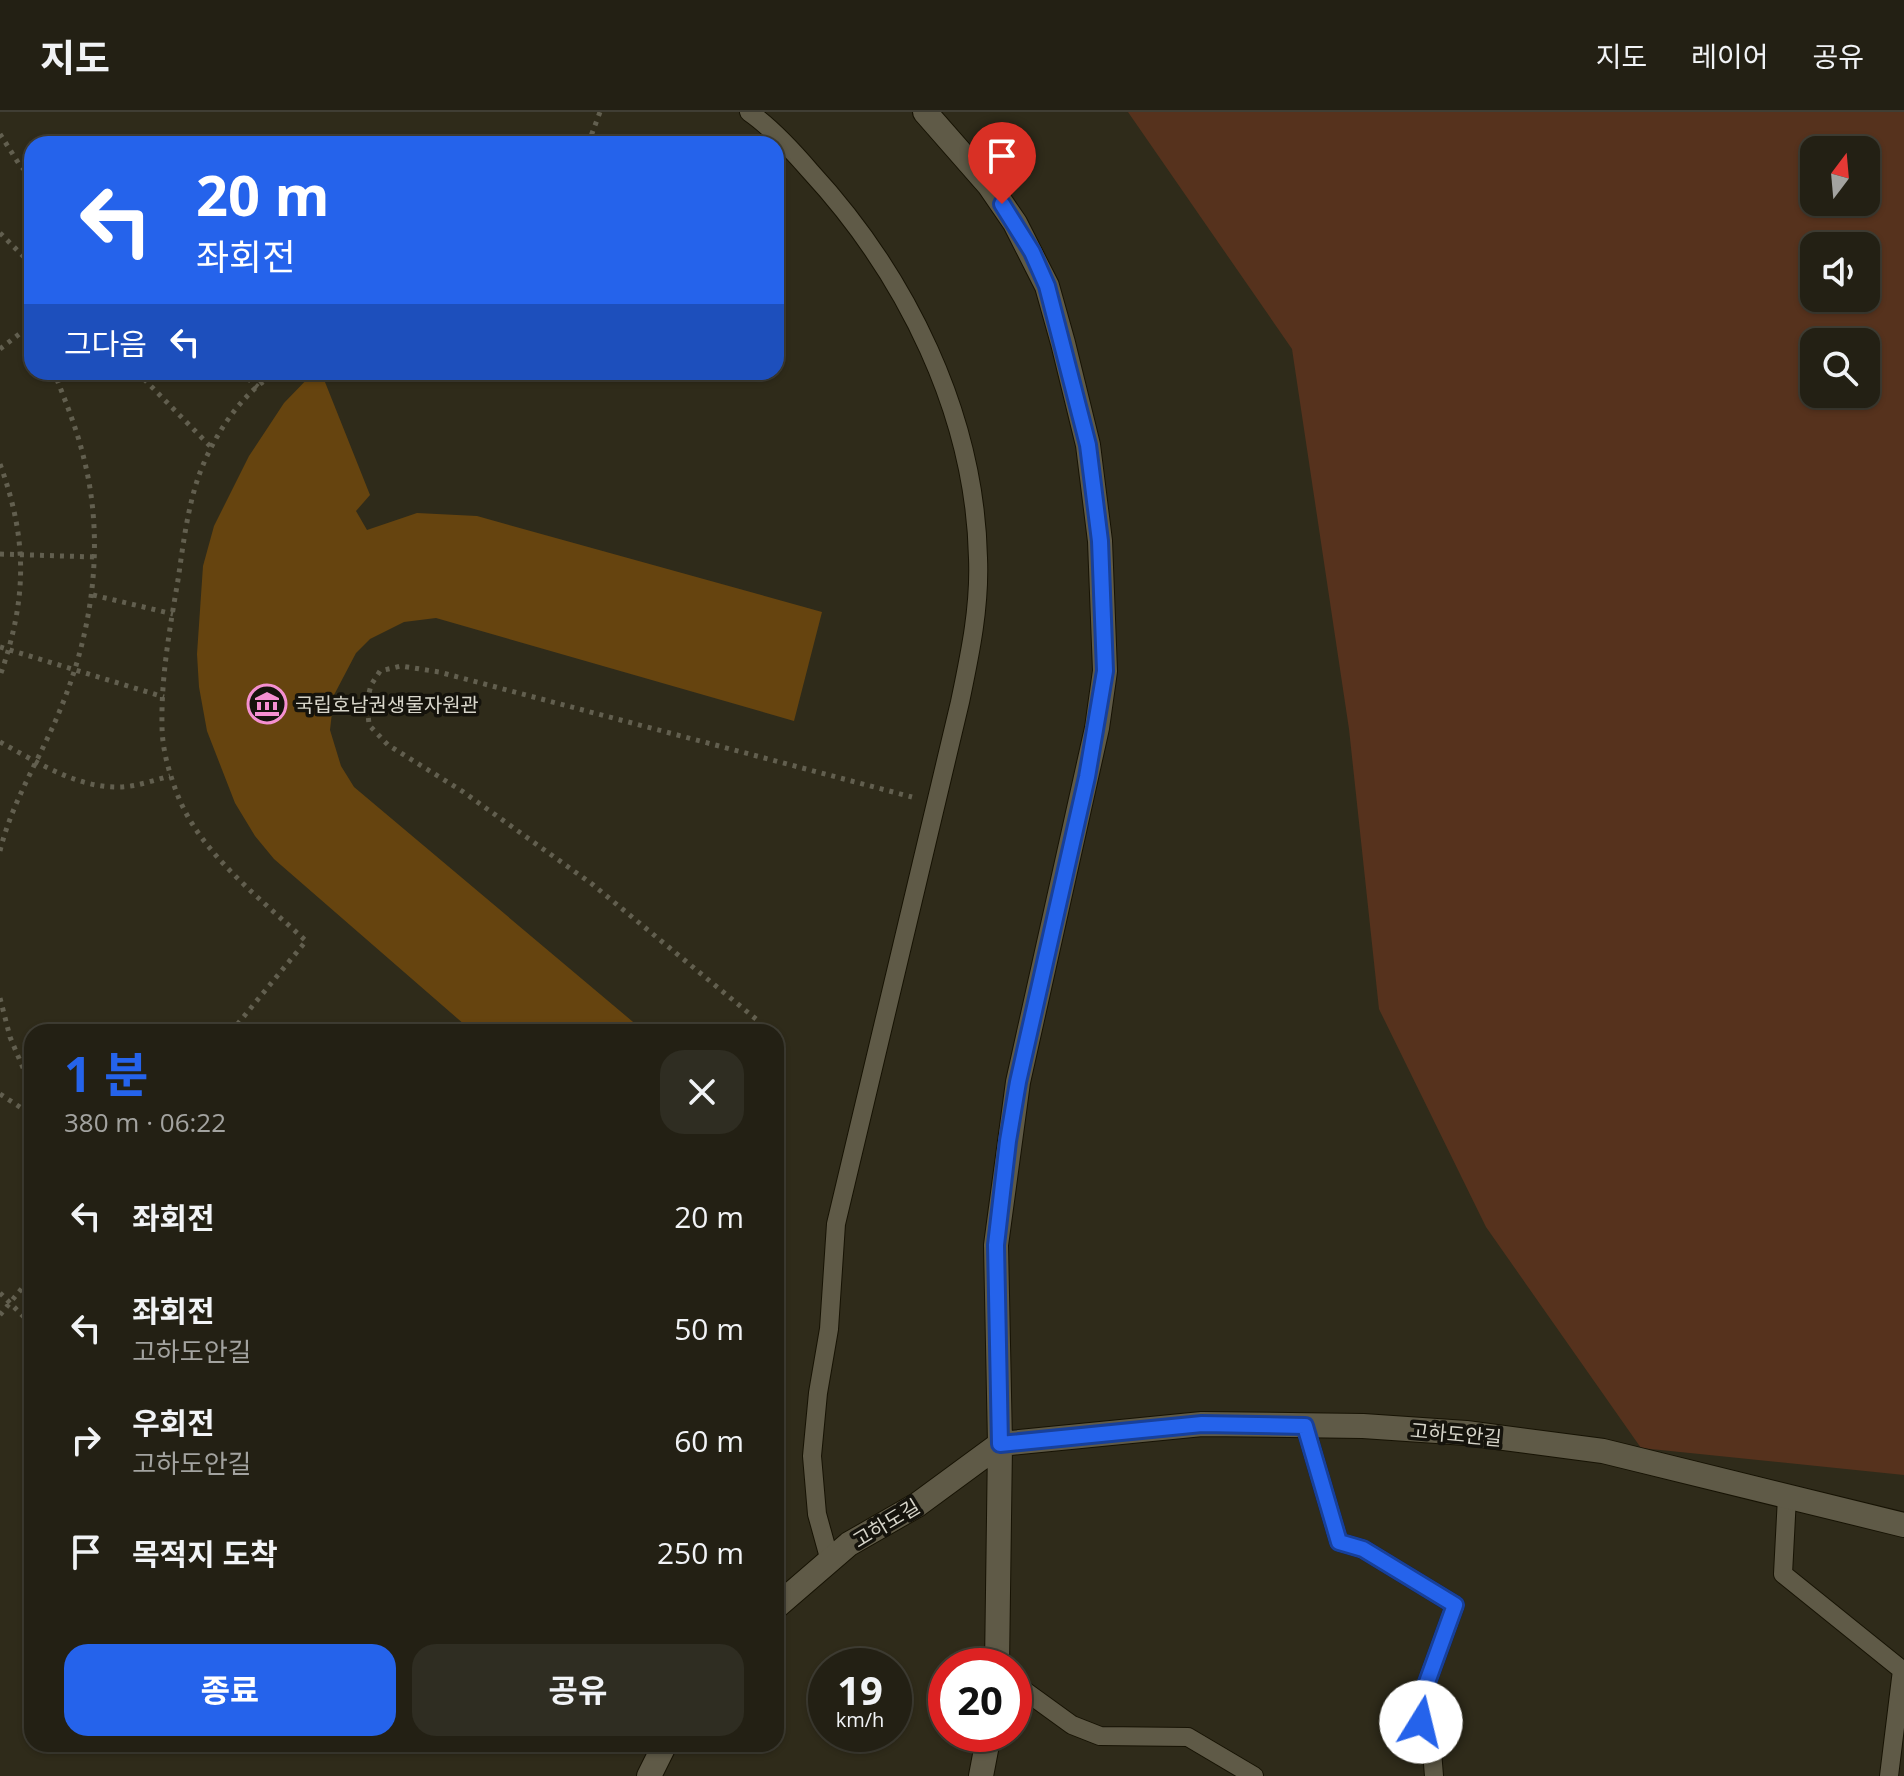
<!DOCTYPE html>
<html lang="ko">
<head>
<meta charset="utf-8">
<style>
	body { margin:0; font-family:"Open Sans","Noto Sans KR",sans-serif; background:#2f2d22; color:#f1f3f6; height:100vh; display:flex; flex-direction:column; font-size:30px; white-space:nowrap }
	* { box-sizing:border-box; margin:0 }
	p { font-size:26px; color:#a3a3a0 }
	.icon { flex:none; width:44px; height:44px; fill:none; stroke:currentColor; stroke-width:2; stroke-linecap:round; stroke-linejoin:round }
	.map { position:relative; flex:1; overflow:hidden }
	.sheet { position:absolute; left:24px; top:912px; width:760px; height:728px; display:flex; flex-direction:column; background:#232014; border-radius:24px; box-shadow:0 2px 6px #0004,0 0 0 2px #403e34 }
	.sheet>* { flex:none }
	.hud { position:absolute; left:24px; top:24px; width:760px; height:244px; border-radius:24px; box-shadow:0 2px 6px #0004,0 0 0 2px #403e34; background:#2563eb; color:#fff; overflow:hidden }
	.needle { width:52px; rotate:16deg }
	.buttons { position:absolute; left:1800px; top:24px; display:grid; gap:16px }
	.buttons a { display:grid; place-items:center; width:80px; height:80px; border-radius:16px; background:#232014; box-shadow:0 2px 6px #0004,0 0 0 2px #403e34; font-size:40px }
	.speed { position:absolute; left:808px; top:1536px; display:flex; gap:16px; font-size:40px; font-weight:700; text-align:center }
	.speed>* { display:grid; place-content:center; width:104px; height:104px; border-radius:50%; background:#232014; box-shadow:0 2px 6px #0004,0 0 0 2px #403e34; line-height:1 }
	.speed small { font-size:20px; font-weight:400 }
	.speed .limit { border:12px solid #d22; background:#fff; color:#111 }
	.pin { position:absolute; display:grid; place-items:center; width:68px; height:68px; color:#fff; margin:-82px -34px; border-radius:50% 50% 50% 0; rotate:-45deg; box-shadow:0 0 8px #0007 }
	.pin .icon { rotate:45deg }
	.me { position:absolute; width:88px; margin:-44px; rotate:9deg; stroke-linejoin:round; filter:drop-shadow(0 0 6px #0008) }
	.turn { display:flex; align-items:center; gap:28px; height:168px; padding:0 40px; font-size:36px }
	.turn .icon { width:104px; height:104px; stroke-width:2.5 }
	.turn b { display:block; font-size:56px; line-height:68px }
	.then { display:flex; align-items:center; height:76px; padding:0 40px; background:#0003; gap:16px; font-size:30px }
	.round { display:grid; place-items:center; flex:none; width:84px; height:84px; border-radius:24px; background:#2f2d22 }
	.headline { display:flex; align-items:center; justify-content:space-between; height:136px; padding:0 40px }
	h1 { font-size:48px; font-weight:700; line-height:60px; color:#2563eb }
	.primary-button { display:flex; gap:16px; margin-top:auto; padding:16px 40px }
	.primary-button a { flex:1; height:92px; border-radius:24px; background:#2563eb; color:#fff; font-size:32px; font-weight:700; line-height:92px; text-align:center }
	.primary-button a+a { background:#2f2d22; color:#f1f3f6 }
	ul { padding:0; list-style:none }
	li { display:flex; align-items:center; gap:24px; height:112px; padding:0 40px }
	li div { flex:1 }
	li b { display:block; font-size:30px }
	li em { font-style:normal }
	header { display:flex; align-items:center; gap:48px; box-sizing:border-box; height:112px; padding:0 40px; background:#232014; border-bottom:2px solid #403e34 }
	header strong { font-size:38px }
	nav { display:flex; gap:44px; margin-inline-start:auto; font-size:28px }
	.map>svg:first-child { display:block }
	.green { fill:#56321d; fill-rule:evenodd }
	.building { fill:#66440f }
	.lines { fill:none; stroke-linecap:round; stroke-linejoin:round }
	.lane-casing { stroke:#171304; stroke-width:20 }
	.street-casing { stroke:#171304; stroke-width:26 }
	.path { stroke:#625f4f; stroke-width:5; stroke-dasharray:4 6; stroke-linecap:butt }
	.lane { stroke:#5f5a47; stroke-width:18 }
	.street { stroke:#5f5a47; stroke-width:24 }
	.route-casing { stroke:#184099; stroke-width:20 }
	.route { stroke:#2563eb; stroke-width:14 }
	.labels { text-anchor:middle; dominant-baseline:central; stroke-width:7; stroke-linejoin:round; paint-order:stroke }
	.poi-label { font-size:20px; fill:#d7d5ca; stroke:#15130c; text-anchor:start }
	.street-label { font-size:20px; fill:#d7d5ca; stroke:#15130c }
</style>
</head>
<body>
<header>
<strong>지도</strong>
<nav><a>지도</a><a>레이어</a><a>공유</a></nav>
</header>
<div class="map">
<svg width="1904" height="1664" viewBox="0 0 1904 1664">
	<rect width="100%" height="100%" fill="#2f2b1a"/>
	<path class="green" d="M1128,0h776v1363l-263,-27 -155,-221 -107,-218 -30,-280 -57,-380zM1814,38h52v52h-52zM1814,134h52v52h-52zM1814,230h52v52h-52z"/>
	<path class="building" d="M314,260h7l49,123 -14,16 11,19 50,-17 60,3 345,96 -28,109 -358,-103 -32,4 -34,17 -14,14 -22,42 -4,35 11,36 13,21 291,245h-172l-199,-173 -19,-23 -20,-33 -28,-72 -8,-44 -2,-33 6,-88 11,-40 35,-70 35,-53z"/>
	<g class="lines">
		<defs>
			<path id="lane" d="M749,0c23,16 43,38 61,59 96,104 165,243 168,387 2,49 -8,96 -18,144l-124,522 -7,105 -11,64 -6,63 5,58 13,47
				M1305,1314l34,116 24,7 92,56 -29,80 -5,37 11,29 2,25
				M1787,1385l-4,77 119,96 -13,106
				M1014,1571l58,42 28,11 88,1 66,39"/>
			<path id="street" d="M925,0l64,73 26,38 32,63 16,57 25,102 12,96 5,130 -8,57 -79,354 -22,163 4,199 -3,222
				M776,1495l73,-63 68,-39 83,-61 202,-20 161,2 103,7 137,18 301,74
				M649,1664l16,-32
				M981,1664l8,-42"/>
		</defs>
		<use href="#lane" class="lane-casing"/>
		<use href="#street" class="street-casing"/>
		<path class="path" d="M0,22l19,30 13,14
			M588,32l12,-32
			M0,121l32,32
			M0,237l32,-25
			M137,260l75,76
			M240,260l18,15
			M0,352c28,77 27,135 0,212
			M0,442l94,3
			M93,483l80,19
			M0,535l164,50
			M0,630c37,20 78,47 122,45 16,-1 33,-7 48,-11
			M0,739c12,-50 41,-94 60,-141 33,-79 45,-168 24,-251 -7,-30 -19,-59 -30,-87
			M0,886l10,39 22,52
			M756,907l-164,-135 -130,-93 -74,-46 -19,-20 -2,-24 4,-16 9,-14 21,-5 38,6 473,125
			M231,920l75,-91c-45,-42 -105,-87 -128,-145 -9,-23 -16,-47 -16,-71 -1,-48 8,-98 16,-145 5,-34 9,-69 20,-102 14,-40 42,-84 79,-106
			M0,982l32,21
			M0,1181l32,32
			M0,1203l32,-39"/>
		<use href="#lane" class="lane"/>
		<use href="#street" class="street"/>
	</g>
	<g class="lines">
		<defs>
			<path id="route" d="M1002,92l30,48 15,34 41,159 12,96 5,130 -18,106 -69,305 -10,59 -12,104 4,199 202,-20 103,2 34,116 24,7 92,56 -29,80 -5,37"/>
		</defs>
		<use href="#route" class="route-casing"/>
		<use href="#route" class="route"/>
	</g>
	<defs>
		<symbol id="museum-ring" viewBox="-11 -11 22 22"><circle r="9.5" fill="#15130c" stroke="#f590d1" stroke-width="1.5"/><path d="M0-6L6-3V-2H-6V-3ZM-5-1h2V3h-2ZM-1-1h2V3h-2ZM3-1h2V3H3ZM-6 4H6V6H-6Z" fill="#f590d1"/></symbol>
	</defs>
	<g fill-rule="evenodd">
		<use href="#museum-ring" x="245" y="570" width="44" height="44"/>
	</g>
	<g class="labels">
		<g class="poi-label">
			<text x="295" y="592">국립호남권생물자원관</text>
		</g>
		<g class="street-label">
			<text transform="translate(1456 1322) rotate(5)">고하도안길</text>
			<text transform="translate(886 1411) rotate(-31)">고하도길</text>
		</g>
	</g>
</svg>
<div class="buttons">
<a><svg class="needle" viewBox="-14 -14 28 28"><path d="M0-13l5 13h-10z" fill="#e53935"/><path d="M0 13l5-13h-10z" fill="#a3a3a0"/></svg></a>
<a><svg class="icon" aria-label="sound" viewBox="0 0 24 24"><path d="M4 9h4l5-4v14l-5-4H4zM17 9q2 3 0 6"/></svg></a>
<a><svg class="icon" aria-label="search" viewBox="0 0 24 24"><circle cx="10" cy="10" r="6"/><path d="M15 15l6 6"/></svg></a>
</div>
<div class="speed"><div>19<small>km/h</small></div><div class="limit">20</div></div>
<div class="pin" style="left:1002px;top:92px;background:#d93025"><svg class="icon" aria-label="arrive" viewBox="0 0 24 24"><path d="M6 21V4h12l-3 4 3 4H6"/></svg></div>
<svg class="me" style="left:1421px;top:1610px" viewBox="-20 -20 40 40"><circle r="19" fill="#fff"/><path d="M0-13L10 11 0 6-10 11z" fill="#2563eb"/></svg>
<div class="hud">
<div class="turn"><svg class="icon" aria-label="left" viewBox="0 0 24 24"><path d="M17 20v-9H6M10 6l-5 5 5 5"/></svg><div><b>20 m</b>좌회전</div></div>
<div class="then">그다음<svg class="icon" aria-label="left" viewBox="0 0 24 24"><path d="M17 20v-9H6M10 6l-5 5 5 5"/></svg></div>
</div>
<section class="sheet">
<div class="headline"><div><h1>1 분</h1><p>380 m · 06:22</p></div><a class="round"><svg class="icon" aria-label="close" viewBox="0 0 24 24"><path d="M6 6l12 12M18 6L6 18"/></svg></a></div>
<ul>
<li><svg class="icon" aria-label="left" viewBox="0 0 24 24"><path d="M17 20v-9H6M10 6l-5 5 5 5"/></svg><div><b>좌회전</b></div><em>20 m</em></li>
<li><svg class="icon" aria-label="left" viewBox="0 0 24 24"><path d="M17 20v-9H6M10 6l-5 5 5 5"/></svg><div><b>좌회전</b><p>고하도안길</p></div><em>50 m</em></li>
<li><svg class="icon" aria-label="right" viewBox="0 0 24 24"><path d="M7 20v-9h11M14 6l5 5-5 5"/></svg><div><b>우회전</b><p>고하도안길</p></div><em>60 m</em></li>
<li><svg class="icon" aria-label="arrive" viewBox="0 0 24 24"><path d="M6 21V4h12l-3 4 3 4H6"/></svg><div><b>목적지 도착</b></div><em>250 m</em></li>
</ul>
<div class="primary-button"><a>종료</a><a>공유</a></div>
</section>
</div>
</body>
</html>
